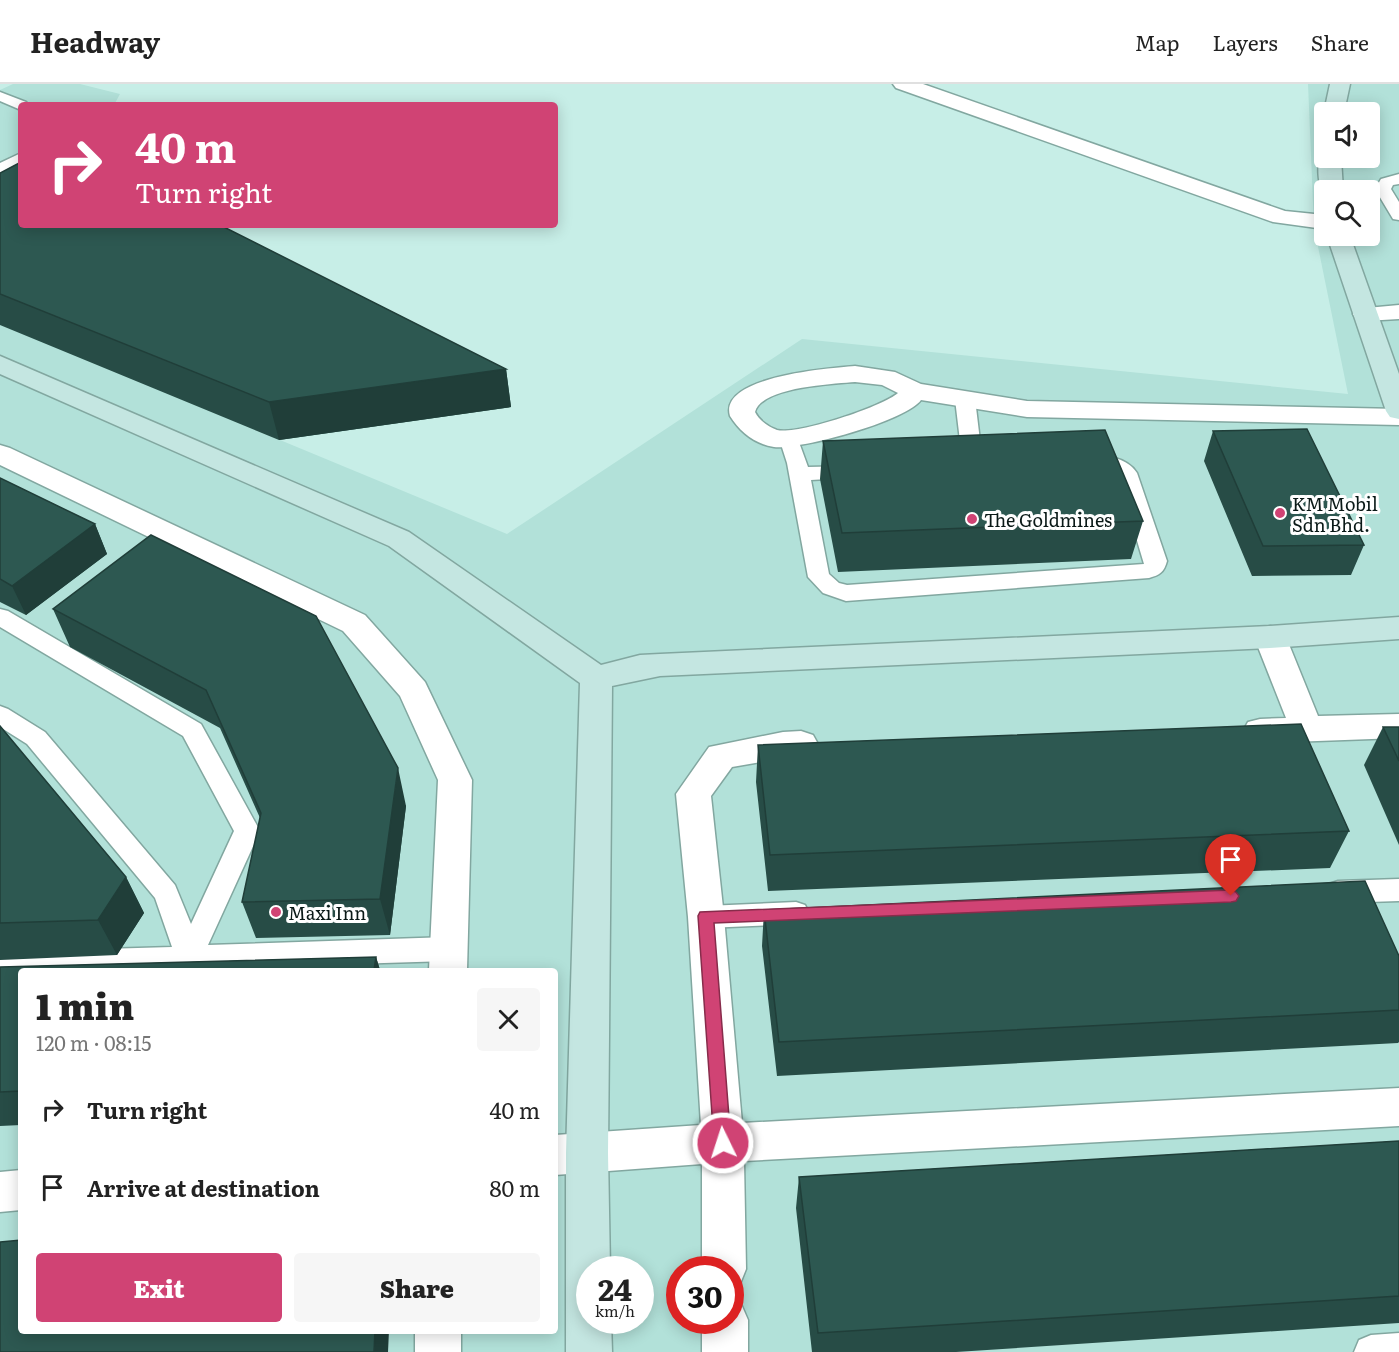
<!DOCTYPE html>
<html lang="en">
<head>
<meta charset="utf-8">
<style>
	body { margin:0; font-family:Literata,serif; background:#f6f6f6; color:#222; height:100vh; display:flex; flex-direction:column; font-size:22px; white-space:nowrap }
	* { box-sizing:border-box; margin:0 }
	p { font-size:20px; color:#767676 }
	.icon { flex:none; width:33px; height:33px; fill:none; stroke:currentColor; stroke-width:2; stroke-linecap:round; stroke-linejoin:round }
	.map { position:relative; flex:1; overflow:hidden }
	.sheet { position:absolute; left:18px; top:884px; width:540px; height:366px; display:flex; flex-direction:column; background:#fff; border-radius:6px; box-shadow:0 3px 15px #0003 }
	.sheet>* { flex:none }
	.guide { position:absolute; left:18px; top:18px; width:540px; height:126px; border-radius:6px; box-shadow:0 3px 15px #0003; background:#d04374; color:#fff; overflow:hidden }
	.tools { position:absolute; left:1314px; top:18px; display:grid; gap:12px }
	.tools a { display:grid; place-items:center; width:66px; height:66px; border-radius:6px; background:#fff; box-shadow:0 3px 15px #0003; font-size:30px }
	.speed { position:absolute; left:576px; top:1172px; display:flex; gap:12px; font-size:30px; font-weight:700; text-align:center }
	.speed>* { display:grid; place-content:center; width:78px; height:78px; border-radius:50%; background:#fff; box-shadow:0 3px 15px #0003; line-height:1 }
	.speed small { font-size:15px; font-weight:400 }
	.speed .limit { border:9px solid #d22; background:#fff; color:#111 }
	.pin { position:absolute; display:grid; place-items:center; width:51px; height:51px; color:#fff; margin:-62px -26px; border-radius:50% 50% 50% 0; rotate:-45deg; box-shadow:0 0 6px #0007 }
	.pin .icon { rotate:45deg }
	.me { position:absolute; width:66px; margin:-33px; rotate:356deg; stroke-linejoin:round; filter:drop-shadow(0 0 4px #0008) }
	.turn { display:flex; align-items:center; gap:21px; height:126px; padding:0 18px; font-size:27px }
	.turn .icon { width:78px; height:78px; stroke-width:2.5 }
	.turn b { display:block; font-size:42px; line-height:51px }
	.round { display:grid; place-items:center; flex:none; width:63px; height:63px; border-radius:6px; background:#f6f6f6 }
	.head { display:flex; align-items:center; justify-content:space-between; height:102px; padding:0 18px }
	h1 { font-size:36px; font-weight:800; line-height:45px }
	.button { display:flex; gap:12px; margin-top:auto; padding:12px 18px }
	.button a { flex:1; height:69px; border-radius:6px; background:#d04374; color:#fff; font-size:24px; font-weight:800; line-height:69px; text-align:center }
	.button a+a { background:#f6f6f6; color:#222 }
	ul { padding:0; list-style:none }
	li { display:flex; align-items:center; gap:18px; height:78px; padding:0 18px }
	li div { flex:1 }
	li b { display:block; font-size:22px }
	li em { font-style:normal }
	header { display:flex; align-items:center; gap:36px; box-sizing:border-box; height:84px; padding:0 30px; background:#fff; border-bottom:2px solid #e0e0e0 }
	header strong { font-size:28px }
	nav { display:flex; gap:33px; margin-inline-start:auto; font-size:21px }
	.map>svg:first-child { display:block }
	.built { fill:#b2e1d9; fill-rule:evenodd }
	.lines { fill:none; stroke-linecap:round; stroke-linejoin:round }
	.lane-casing { stroke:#82a7a0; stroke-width:3 }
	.street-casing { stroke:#82a7a0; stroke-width:3 }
	.secondary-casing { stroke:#82a7a0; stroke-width:3 }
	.lane { fill:#fff; fill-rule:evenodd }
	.street { fill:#fff; fill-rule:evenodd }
	.secondary { fill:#c4e6e1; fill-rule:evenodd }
	.wall { fill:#274c46 }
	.shaded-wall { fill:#203e39 }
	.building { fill:#2d5851; stroke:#203e39; stroke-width:1.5 }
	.route { fill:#d04374; stroke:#872c4b; stroke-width:1.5 }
	.poi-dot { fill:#d04374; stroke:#fff; stroke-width:2 }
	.labels { text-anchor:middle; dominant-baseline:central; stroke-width:6; stroke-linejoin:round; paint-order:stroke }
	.poi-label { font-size:18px; fill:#0a1917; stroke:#fff; text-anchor:start }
</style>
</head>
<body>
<header>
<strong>Headway</strong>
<nav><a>Map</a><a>Layers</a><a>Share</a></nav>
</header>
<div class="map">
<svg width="1399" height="1268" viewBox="0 0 1399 1268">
	<rect width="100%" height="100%" fill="#c7eee7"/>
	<path class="built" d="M13,0h67l40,10 -6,11h-93v120h137l353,182 -231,33 227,94 295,-195 546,55 -34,-167 -6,-143h91v1268h-1399v-1262zM1324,28h46v46h-46zM1324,106h46v46h-46zM21,886h534v360h-534zM590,1185h50v51h-50zM680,1185h50v51h-50z"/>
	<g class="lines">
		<defs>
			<path id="lane" d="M0,8l26,10 3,3h-8v5l-21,-9z
				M21,69v12l-21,10v-12z
				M1399,90v10l-6,1 -2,4 8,13v18l-6,-1 -18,-30 6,-10z
				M965,309l7,2 3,4 8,67 -3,5 -7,1 -7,-1 -3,-5 -8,-67 3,-4z
				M789,348l7,2 12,33 46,-1 7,1 3,5 -3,5 -50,3 18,94 10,9 8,2 297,-21 -26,-87 -14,-8 -19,-4 -3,-4 3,-4c16,-5 43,1 52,16l30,88c-3,11 -7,14 -18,17l-303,23 -23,-8 -15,-16 -21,-114 -8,-25 3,-4z
				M0,525l8,2 193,113 59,107 -52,114 241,-8 10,4 4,8 -4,8 -10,4 -293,9h-135v5l-21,1v-24l172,-5 -17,-49 -128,-154 -27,-17v-21l8,3 37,23 130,153 16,39 43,-93 -51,-95 -183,-109z
				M1399,795v22l-61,2 -9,-3 -4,-8 4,-8 9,-3z
				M796,818l9,3 4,8 -4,8 -9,3 -90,4 -10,-3 -3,-8 3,-8 10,-3z
				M1399,1249v19h-45l5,-12 12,-5z"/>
			<path id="street" d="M893,0h30l362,127 39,4v14l-51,-7 -377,-134z
				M1399,221v14l-34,2 -9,-2 -3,-5 3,-5z
				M855,282l40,6 26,12 106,17 372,8v16l-372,-8 -106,-17c-15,21 -121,50 -147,47 -19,-3 -34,-15 -44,-31 -12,-40 101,-48 125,-50zM855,298l27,3 16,8c-16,14 -101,42 -121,37 -9,-3 -18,-10 -22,-18 6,-25 78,-28 100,-30z
				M0,361l10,3 355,167 60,67 47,98 -5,190h-38l9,-190 -38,-84 -57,-65 -343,-166z
				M1270,542l11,3 5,8 32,79 81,-2v24l-139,5 -12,-3 -5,-9 5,-9 12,-3 26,-1 -32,-81 5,-8z
				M801,647l12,4 5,9 -5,9 -81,14 -21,29 13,121 18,206 657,-35v38l-655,35 2,108 -6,15 -10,4v-19h-28v-105l-147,11v-40l146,-10 -13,-208 -12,-123 33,-47 74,-15z
				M21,1086v40l-21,2v-40z
				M730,1216l11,4 7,16v32h-46v-32h28z
				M415,1246h46v22h-46z"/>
			<path id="secondary" d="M1330,0h20l-6,28h-20z
				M1322,69h2v5h17l2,32h-19v5c-6,-8 -8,-33 -2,-42z
				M1327,152h23l49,138v45l-9,-2 -4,-6z
				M0,272l409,176 192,133 39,-10 20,-1 610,-28 129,-9v22l-129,9 -610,28 -48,10 -4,467 2,116h-20v51h21l1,32h-46v-199l14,-470 -191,-137 -389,-172z"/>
		</defs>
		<use href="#lane" class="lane-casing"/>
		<use href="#street" class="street-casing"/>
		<use href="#secondary" class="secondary-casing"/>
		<use href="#lane" class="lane"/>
		<use href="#street" class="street"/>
		<use href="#secondary" class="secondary"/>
	</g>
	<path class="wall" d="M0,89l506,196 5,38 -232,33 -279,-115z
		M1213,347l151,114 -13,30 -99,1 -48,-115z
		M823,357l320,80 -12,38 -293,13 -18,-93z
		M0,394l95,46 12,30 -81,61 -26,-13z
		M151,451l255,271 -16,129 -134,3 -14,-36 18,-84 -40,-90 -150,-81 -17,-38z
		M0,642l126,151 18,36 -27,42 -117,5z
		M1383,643h16v118l-35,-80z
		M758,661l591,86 -19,37 -562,23 -12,-109z
		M764,826l635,46v86l-1,1 -621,33 -15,-130z
		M376,873l4,13h-359v155l-21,1v-159z
		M1399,1057v182l-443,29h-144l-16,-144 3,-31z"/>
	<path class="shaded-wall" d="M506,285l5,38 -232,33 -10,-38z
		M95,440l12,30 -81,61 -14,-29z
		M398,684l8,38 -16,129 -10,-36z
		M126,793l18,36 -27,42 -19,-35z
		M376,873l4,13h-6z
		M375,1246h14l-1,22h-14z"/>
	<path class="building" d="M21,78v63h199l286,144 -237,33 -269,-108v-121z
		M1307,345l57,116 -101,1 -50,-115z
		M1105,346l38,91 -301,12 -19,-92z
		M0,394l95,46 -83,62 -12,-7z
		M151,451l165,81 82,152 -18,131 -138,3 19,-89 -55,-123 -153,-81z
		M1301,640l48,107 -579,24 -12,-110z
		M0,642l126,151 -28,43 -98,3z
		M1383,643h16v34z
		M1365,797l34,75v54l-620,32 -15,-132z
		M376,873l-2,13h-353v121l-21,1v-125z
		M1399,1057v155l-581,37 -19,-156z
		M21,1156v90h354l-1,22h-374v-110z"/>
	<path class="route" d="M1231,806l5,2 3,4 -3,5 -5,1 -517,21 17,220 -2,6 -6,2 -6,-2 -3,-6 -16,-227 2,-4z"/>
	<g class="poi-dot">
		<circle cx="1280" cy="429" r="6"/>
		<circle cx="972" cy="435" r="6"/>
		<circle cx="276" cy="828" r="6"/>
	</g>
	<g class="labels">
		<g class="poi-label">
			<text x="1292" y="419">KM Mobil<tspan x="1292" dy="21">Sdn Bhd.</tspan></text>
			<text x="984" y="435">The Goldmines</text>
			<text x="288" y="828">Maxi Inn</text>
		</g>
	</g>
</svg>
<div class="tools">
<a><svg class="icon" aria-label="sound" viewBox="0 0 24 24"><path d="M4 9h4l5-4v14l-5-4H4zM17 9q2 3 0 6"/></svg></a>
<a><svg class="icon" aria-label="search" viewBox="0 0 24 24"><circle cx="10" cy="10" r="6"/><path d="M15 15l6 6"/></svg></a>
</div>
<div class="speed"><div>24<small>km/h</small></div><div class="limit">30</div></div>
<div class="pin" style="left:1231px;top:812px;background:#d93025"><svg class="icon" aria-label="arrive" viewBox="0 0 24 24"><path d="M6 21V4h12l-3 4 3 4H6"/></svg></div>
<svg class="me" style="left:723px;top:1059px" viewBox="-20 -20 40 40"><circle r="17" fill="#d04374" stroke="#fff" stroke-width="3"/><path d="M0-11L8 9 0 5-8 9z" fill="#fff"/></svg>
<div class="guide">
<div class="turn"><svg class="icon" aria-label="right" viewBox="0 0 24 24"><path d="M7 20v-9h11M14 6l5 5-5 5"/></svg><div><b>40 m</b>Turn right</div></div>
</div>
<section class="sheet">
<div class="head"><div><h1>1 min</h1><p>120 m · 08:15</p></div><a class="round"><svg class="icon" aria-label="close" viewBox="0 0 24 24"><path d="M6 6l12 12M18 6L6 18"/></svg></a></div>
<ul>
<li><svg class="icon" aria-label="right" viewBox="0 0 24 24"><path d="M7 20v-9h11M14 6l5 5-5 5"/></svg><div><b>Turn right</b></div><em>40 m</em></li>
<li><svg class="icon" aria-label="arrive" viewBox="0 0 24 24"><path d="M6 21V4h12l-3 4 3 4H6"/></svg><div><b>Arrive at destination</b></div><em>80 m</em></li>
</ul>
<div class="button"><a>Exit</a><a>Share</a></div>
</section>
</div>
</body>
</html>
